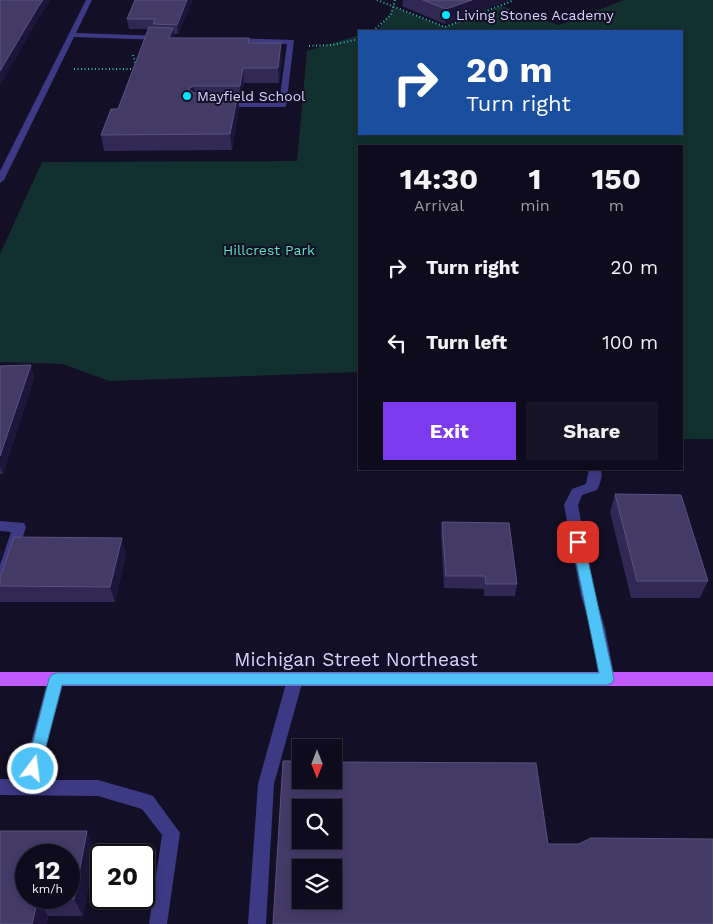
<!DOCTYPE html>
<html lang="en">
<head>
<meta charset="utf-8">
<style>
	body { margin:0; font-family:"Work Sans",sans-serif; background:#171425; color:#f1f3f6; height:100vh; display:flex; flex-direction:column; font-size:19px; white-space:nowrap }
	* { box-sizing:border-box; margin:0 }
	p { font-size:16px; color:#9b9ba3 }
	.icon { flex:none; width:28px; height:28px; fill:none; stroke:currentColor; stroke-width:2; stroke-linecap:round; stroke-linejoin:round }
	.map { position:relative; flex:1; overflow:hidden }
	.panel { position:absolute; left:358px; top:145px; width:325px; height:325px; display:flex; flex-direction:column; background:#0e0b1c; border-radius:0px; box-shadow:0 2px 8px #0003,0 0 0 1px #2e2b3b }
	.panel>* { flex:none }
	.top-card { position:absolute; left:358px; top:30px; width:325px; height:105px; border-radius:0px; box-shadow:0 2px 8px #0003,0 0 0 1px #2e2b3b; background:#1a4fa0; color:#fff; overflow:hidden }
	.needle { width:32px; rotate:180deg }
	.tools { position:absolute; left:292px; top:739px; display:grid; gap:10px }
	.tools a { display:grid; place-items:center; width:50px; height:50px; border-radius:0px; background:#0e0b1c; box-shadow:0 2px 8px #0003,0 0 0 1px #2e2b3b; font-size:25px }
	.speed { position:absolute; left:15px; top:844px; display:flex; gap:10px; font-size:25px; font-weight:700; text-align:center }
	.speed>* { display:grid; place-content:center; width:65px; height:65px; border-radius:50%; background:#0e0b1c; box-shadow:0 2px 8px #0003,0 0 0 1px #2e2b3b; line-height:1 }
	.speed small { font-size:12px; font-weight:400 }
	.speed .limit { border:2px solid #111; border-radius:8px; background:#fff; color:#111 }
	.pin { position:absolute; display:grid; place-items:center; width:42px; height:42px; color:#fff; margin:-21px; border-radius:10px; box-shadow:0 2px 8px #0006 }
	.me { position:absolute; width:55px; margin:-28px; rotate:15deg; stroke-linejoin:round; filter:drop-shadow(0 0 4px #0008) }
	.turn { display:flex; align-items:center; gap:18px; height:105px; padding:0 25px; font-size:22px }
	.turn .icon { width:65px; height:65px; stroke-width:2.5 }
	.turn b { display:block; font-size:35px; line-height:42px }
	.eta { display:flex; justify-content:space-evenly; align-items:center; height:85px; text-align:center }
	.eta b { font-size:30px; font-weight:700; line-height:35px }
	.primary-button { display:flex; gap:10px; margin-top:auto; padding:10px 25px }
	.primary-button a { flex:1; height:58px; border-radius:0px; background:#7c3aed; color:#fff; font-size:20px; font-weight:700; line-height:58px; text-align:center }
	.primary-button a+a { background:#171425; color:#f1f3f6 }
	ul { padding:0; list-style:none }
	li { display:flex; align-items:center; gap:15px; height:75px; padding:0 25px }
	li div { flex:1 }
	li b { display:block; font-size:19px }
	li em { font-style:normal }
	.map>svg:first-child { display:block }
	.green { fill:#12302f }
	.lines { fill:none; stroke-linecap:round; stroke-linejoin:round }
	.path { stroke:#2fb8b0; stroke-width:2; stroke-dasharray:1 2.5; stroke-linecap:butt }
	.minor { fill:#3d3a85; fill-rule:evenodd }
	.major { fill:#c25bff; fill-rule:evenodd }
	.wall { fill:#312854 }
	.shaded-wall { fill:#1d163a }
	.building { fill:#433a66; stroke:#5a527e; fill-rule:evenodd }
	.route { fill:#4fc3f7; stroke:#337fa1 }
	.poi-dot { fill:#00e5ff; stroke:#130f26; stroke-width:2 }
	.labels { text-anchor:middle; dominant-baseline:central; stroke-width:4; stroke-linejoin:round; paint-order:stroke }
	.far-poi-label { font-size:14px; fill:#d9d4ff; stroke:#130f26; text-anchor:start }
	.far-park-label { font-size:14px; fill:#5fe0c0; stroke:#130f26 }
	.near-street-label { font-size:19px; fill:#d9d4ff; stroke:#130f26 }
</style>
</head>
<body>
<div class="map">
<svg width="713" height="924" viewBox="0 0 713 924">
	<rect width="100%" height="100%" fill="#130f26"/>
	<path class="green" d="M624,0h89v439h-32v-293h-322v226l-250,9 -46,-17 -63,-2v-108l42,-92 255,-1 10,-110 52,-16v99h322v-103h-310l8,-2 15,-22 51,20 56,-21 58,19z"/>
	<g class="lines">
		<path class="path" d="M377,0l68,27 67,-26
			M373,31l18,-16 4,-15
			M309,46l23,-1 27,-6
			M133,55l3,11
			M74,69h61"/>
		<path class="minor" d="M86,0h6l-16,33 86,3 4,2 -4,2 -88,-3 -70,143 -4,3v-12z
			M229,38l65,2 -8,67h-65l-1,-2 4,-2h55l8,-59 -55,-2 -4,-2z
			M589,469h12c2,7 -1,15 -4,21l-15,5 -4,10 17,91 10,32 10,51 -3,5 -5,2 -5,-2 -3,-5 -8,-51 -10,-32 -17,-91 8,-16 14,-5z
			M0,521l24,2 2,4 -19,60 -2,4 -5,2v-28l11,-33 -11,-1z
			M56,672l5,2 3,5 -26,101h60l49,14 6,2 27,37 -13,91h-18l13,-89 -20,-26 -44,-13 -98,-1v-16h21l27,-100 3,-5z
			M295,673l5,2 3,5 -29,104 -8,140h-18l10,-140 29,-104 3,-5z"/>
		<path class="major" d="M0,672h713v14h-713z"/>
	</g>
	<path class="wall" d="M135,0h58l-15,34h-4l1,4 74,5 33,15 -3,25h-35l-3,18h-2v8l-7,41 -128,1 -3,-16 17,-26 30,-80h-19l-2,-10z
		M403,0h106l-64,24 -43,-18z
		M31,365l3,13 -31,96h-3v-108z
		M615,494l93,87 -8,17h-69l-21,-86z
		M442,522l75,62 -2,12h-31v-7l-40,-1 -3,-53z
		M126,554l-11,48h-115v-26l2,-4z
		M95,850l-12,66h-35l-1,8h-47z"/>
	<path class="shaded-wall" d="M43,0h8l-11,16 -40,70v-15l38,-64z
		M187,0h6l-15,34 -1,-9z
		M472,0h37l-64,24 1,-15z
		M173,28l2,14 -6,-4z
		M281,43l1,15 -3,25 -1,-15z
		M243,68l1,15 -3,18 -1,-15z
		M194,86l2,15 -8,-12z
		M238,93l1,16 -7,41 -2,-16z
		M31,365l3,13 -31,96 -3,-7v-11z
		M122,538l4,16 -11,48 -5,-15z
		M0,547l2,6 -2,6z
		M87,831l8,19 -12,66 -9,-17z
		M38,899l10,17 -1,8h-15z"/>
	<path class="building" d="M0,0h43l-5,7 -38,64z
		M135,0h52l-10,25 -24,-1 2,-5h-28z
		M423,0h49l-26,9z
		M149,27l24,1 -4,10h80l-1,5h33l-3,25h-35l-3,18h-46l-6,3 6,4h44l-8,41 -129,1 10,-26h7z
		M31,365l-31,91v-90z
		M615,494l66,1 27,86h-71z
		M442,522l67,1 8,61h-31l-1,-8h-39z
		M14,537l108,1 -12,49 -110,-1v-10l2,-4z
		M283,761h18v19h33v-18l202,1 12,81h31l12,-6 122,1v85h-440zM301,808h33v32h-33zM301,868h33v32h-33z
		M0,831h87l-13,68h-36l-6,25h-32zM26,855h43v43h-43z"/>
	<path class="route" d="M578,537l4,1 2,4 30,137 -2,4 -5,2h-545l-22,84 -2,5 -5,2 -5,-2 -2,-5 23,-90 2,-4 5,-2h543l-27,-131 2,-4z"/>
	<g class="poi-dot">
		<circle cx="446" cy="15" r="5"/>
		<circle cx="187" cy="96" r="5"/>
	</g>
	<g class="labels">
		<g class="far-poi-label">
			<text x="456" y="15">Living Stones Academy</text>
			<text x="197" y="96">Mayfield School</text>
		</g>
		<g class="far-park-label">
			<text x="269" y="250">Hillcrest Park</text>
		</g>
		<g class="near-street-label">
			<text x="356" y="659">Michigan Street Northeast</text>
		</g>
	</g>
</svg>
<div class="tools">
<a><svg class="needle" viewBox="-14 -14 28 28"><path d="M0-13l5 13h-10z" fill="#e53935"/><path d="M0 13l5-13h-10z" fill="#9b9ba3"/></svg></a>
<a><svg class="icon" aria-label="search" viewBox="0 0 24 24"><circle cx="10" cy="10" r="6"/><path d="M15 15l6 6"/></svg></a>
<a><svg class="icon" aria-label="layers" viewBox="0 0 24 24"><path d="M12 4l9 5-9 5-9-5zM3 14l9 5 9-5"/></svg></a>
</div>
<div class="speed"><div>12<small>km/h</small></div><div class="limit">20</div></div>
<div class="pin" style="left:578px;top:542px;background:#d93025"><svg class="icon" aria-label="arrive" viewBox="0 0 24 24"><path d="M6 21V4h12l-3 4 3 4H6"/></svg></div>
<svg class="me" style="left:33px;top:769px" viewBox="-20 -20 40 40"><circle r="17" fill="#4fc3f7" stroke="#fff" stroke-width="3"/><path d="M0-11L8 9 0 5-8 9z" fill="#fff"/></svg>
<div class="top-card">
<div class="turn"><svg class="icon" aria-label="right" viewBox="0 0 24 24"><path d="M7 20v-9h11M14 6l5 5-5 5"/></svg><div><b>20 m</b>Turn right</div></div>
</div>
<section class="panel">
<div class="eta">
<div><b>14:30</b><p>Arrival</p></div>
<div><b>1</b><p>min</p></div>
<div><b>150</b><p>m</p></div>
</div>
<ul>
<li><svg class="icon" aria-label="right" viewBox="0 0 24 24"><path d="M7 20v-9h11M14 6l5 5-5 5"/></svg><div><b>Turn right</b></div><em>20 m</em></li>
<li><svg class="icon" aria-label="left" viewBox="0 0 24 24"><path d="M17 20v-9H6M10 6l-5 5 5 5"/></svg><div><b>Turn left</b></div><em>100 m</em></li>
</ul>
<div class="primary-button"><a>Exit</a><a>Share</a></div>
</section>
</div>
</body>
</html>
